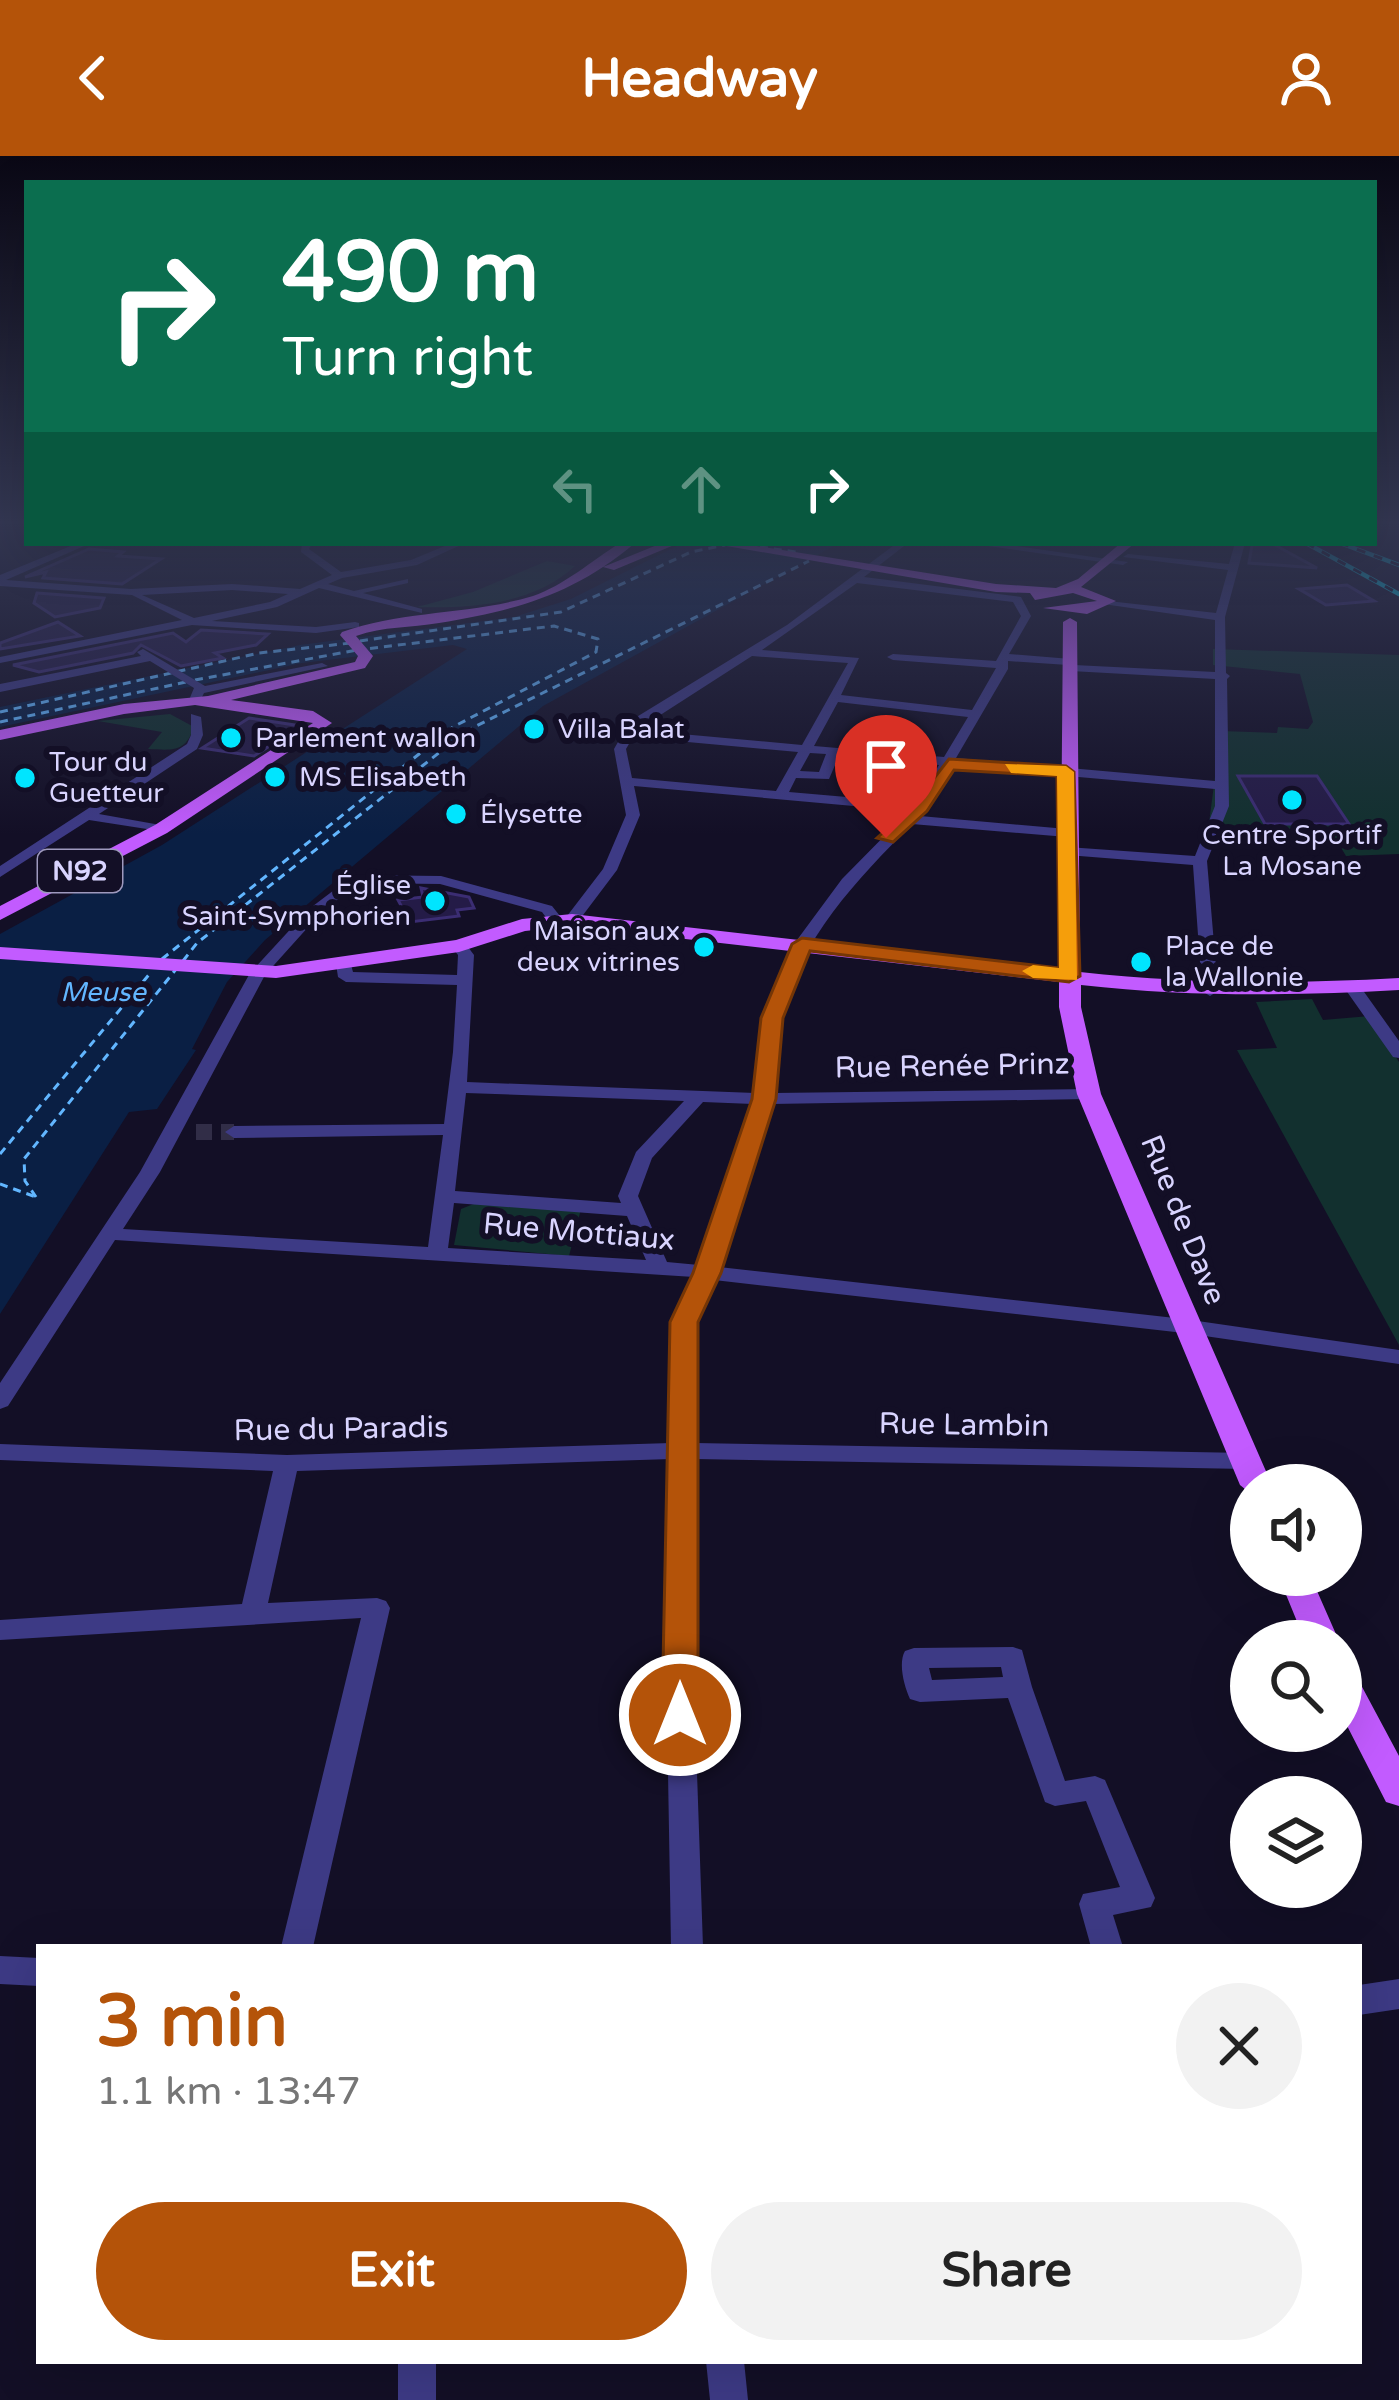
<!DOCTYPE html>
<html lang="en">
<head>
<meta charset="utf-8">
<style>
	body { margin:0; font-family:"Varela Round",sans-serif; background:#f2f2f2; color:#222; height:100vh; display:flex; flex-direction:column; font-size:45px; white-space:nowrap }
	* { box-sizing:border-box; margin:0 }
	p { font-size:39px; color:#767676 }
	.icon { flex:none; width:66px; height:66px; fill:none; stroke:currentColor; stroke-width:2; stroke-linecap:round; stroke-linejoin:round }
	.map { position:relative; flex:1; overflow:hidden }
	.panel { position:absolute; left:36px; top:1788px; width:1326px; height:420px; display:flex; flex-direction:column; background:#fff; border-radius:0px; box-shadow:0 12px 48px #0002 }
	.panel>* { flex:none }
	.guide { position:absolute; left:24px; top:24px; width:1353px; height:366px; border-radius:0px; box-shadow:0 12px 48px #0002; background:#0b6e4f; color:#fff; overflow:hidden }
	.buttons { position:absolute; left:1230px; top:1308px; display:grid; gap:24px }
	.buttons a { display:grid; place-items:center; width:132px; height:132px; border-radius:50%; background:#fff; box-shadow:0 12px 48px #0002; font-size:60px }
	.pin { position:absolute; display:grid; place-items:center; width:102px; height:102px; color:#fff; margin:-123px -51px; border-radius:50% 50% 50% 0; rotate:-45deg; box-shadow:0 0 12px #0007 }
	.pin .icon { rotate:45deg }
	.me { position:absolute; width:132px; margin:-66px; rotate:0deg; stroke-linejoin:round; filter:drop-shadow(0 0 9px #0008) }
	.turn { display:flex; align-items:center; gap:42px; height:252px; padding:0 60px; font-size:54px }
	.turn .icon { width:156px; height:156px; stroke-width:2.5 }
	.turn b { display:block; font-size:84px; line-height:102px }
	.lanes { display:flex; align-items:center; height:114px; padding:0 60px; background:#0003; justify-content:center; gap:60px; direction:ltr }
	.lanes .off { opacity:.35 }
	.round { display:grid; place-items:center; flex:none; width:126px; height:126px; border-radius:63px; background:#f2f2f2 }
	.headline { display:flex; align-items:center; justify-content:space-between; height:204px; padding:0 60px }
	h1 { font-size:72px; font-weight:700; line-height:90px; color:#b45309 }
	.cta { display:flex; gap:24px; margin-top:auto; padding:24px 60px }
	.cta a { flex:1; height:138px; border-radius:72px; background:#b45309; color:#fff; font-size:48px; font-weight:700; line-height:138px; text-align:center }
	.cta a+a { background:#f2f2f2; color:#222 }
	header { display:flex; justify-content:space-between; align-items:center; height:156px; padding:0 60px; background:#b45309; color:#fff; font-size:54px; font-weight:700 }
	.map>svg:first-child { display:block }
	.green { fill:#12302f }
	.water { fill:#0a1f44 }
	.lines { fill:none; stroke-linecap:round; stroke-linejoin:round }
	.ferry { stroke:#62b6ff; stroke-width:3; stroke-dasharray:8 6; stroke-linecap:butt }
	.building { fill:#241b47; stroke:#3b2d73; stroke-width:3 }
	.minor-tunnel { stroke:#312d47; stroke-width:16; stroke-dasharray:16 9; stroke-linecap:butt }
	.minor { fill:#3d3a85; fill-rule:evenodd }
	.major { fill:#c25bff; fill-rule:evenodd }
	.rail-casing { stroke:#00e5ff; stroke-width:4.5 }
	.rail { stroke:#130f26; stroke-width:3; stroke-dasharray:9; stroke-linecap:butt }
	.route { fill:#b45309; stroke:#753606; stroke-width:3 }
	.slow { fill:#f59e0b }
	.poi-dot { fill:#00e5ff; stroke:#130f26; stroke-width:4.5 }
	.labels { text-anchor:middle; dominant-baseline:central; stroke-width:12; stroke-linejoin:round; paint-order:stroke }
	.far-poi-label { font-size:27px; fill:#d9d4ff; stroke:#130f26; text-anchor:start }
	.shield { fill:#130f26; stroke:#9e99be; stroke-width:3 }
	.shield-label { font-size:27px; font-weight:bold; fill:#d9d4ff }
	.far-water-label { font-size:27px; font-style:italic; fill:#62b6ff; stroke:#130f26 }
	.street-label { font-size:30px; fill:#d9d4ff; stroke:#130f26 }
</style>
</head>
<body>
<header><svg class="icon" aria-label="back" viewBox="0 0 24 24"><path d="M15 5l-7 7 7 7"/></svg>Headway<svg class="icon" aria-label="person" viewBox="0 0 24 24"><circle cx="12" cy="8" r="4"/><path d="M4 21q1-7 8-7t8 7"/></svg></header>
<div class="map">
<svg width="1399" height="2244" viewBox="0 0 1399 2244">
	<rect width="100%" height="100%" fill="#130f26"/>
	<path class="green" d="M547,405l28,5c-44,41 -111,42 -158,41l56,-15z
		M1213,493l186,6v199l-53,2 -12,-20 -125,-13 12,-92 56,2 1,-6 30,2 5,-7 -13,-48 -87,-9z
		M170,558l24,13c-9,26 -21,23 -46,22l14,-17 -64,-11z
		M1312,843l11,21 47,-4 29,46v283l-162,-295 40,-2 -21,-46z
		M476,1047l105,6 -12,47 -115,-11 7,-36z"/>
	<path class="water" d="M683,387h156l-296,163 -278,234 -38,42 -35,67 4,1 -39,59 -28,3 -129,202v-380l162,-89 305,-196 -14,-4 -151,18 -302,64v-20l300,-62 214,-28 57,-18z"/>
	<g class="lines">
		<path class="ferry" d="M746,389l50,7
			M360,485l201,-29 130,-60 34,-7
			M195,524l162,-30
			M0,556l259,-59 92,-10
			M0,566l186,-40
			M162,803l291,-232 143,-75 2,-13 -44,-13 -188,23
			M183,805l14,-18 271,-213 341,-169
			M0,998l152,-183
			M0,1028l36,13
			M36,1041l-11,-16 -1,-22 153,-191"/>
	</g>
	<path class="building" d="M1273,388l44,24 -68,-5 3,-18z
		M89,393l34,3 -5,4 43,3 -39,25 -79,-6 3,-6 -21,5z
		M1347,429l27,16 -48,4 -27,-16z
		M37,437l67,5 -4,10 -45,9 -21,-14z
		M58,466l22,14 -80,13v-6z
		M201,474l67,4 -12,11 -41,8 8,5 -42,8 -40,-21 -8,8 -94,19 -26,-7 160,-32 13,9z
		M249,562l52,8 -47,30 -52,-8z
		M1238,620h79l32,48h-84z
		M421,732l48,9 5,11 -17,2 2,6 -49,6 -12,-22 25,-3z"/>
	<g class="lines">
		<path class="minor-tunnel" d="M196,976h38"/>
		<path class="minor" d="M78,387h13l-85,37 125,9 101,-5 68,5 32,-14 -31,-23 1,-9h10l-3,6 32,23 70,-12 41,-17h13l-48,22 -75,13 -14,6 26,7 54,-12v4l-45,10 59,16v4l-103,-25 -42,19 -65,14 104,6 39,-5 4,1v4l-43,6 -124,-8 -192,38v-6l182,-37 -50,-25 -132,-9v-11zM232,434l56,4 -18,8 -76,16 -52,-23z
			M897,387h11l-44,34 157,20 10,19 -22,38 62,5 6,3 -3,3 141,7v-52l-112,-16 5,-3 108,12 12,-43 -105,-13 5,-3 101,10 6,-21h10l-20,74 1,56 4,3 -3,3 2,127 -22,55 11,130 -8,5 -8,-5 -9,-126 -126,-10 -7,-4 7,-4 128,9 20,-50v-17l-263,-23 -32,50 147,13 7,4 -7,4 -155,-13c-55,56 -112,114 -131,194 -6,23 -5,51 -7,75l315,-4 9,5 -9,5 -318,5 -52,163 465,52 215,31v14l-215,-31 -470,-53 -19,42v121l551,10 8,2 4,6 -4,6 -8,2 -551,-10v256l8,232h-32l-4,-232 4,-256 -374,12 -29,132 109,-5 9,3 4,7 -77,339h-32l80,-329 -361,22v-20l242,-16 31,-133 -273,-11v-16l287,11 384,-12 2,-121 21,-45 -579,-37 -107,166 -8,3v-26l140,-211 110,-199 59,-64 45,-34 87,1 111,30 12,15 -8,5 -5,-2 -9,-12 -102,-28 -82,-1 -39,32 -54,60 -105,197 -37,57 305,18 15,-112 -209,3 -9,-6 9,-6 210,-2 9,-72 4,-67 -111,-3 -8,-5 -2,-13 8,-5 6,2 3,11 104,3 1,-20 -7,-9 8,-5 6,2 9,12 -7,127 288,11 9,-75 30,-74 48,-65 67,-68 -275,-25 6,29 -23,55 -40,53 -5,2 -8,-5 39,-51 23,-54 -12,-66 16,-28 157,-96zM857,427l156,19 8,14 -25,45 -103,-7 -6,3 6,3 103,8 -24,42 -131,-15 18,-37 -97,-8zM752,500l96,7 -46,82 -165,-15zM1008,505l60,4 -3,3 6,3 144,8v102l-259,-23 52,-89zM838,546l130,15 -24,40 -130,-11zM633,581l165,15 -22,39 -144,-13 -6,-29zM810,597l16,1 -7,18 -19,-1zM839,600l100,9 -23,38 -127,-11 7,-14 33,1zM466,937l218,8 -48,51 -18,44 3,7 -166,-12zM703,946l50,2 -54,161 -32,-3 -29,-66 14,-38zM454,1047l173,13 19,44 -198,-12z
			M967,387h28l133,19 -5,3z
			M143,493l62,37 117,-23 6,3 -124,27 -5,10 -4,1 -6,-4 5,-12 -44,-27 -150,31v-8l141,-28 -4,-4z
			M191,558l10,3 2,18 -6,14 -98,65 67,12v6l-77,-12 -89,57v-11l187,-122 4,-9z
			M1351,825l6,1 42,59v17l-6,-1 -50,-71z
			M1013,1491l9,3 10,37 33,94 30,-5 10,4 50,118 -4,9 -38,8 10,32h-32l-12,-43 4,-10 37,-7 -34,-86 -31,5 -10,-4 -37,-104 -88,4 -10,-3c-6,-13 -12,-36 -5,-48l9,-3zM1001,1511l2,10 -71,3 -3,-12z
			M0,1800l39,2v28l-39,-2z
			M1399,1823v30l-40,6v-30z
			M398,2205h38v39h-38z
			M706,2205h38l4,39h-38z"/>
		<path class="major" d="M620,387h15c-62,52 -118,67 -196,80 -29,5 -55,3 -83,13l17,20 -8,12 -134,32 82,11 19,12 -165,110 -167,87v-14l155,-81 158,-102 -118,-18 -71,9 -124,26v-10l124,-26 84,-8 147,-34 3,-6 -18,-21 2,-3c61,-22 128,-17 191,-36 30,-10 60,-36 87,-53z
			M662,387h17l-65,27 -11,-3z
			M709,387h29l258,41 60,4 22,-9 43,-36h14l-54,44 35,14 -29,13 -44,-6 54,-7 -24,-8 -38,7 -5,-7 -34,-1z
			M1070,462l7,4 3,350c108,12 211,12 319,6v12c-108,6 -211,7 -318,-5v22l20,87 171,391h-21v9l-11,-9 -163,-391 -18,-87v-25l-487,-56 -47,5 -66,21 -183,26 -276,-19v-12l276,19 180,-26 66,-21 50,-5 488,56 3,-348z
			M1278,1419h32l29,66h-34z
			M1341,1510l12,4 46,86v50l-13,-4 -45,-88z"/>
		<defs>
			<path id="rail" d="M1306,387l93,51
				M1340,387l59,22"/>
		</defs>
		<use href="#rail" class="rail-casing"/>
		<use href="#rail" class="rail"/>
	</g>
	<linearGradient id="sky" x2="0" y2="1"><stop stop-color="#0a0815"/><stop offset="0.54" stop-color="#333752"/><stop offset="1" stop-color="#333752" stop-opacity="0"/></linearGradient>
	<rect width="1399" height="678" fill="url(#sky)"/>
	<path class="route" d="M949,603l117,7 8,6 6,204 -11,6 -259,-31 -27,67 -7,81 -55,174 -23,49v393l-5,10h-25l-6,-10 8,-393 23,-49 59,-174 9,-81 31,-74 10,-6 257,30 -2,-192 -103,-6 -27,41 -34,31 -16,-4 37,-34z"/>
	<path class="slow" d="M1005,608l61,2 8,6 3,208 -44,-2 -11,-7 11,-6 26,3 -2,-192 -46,-3z"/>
	<g class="poi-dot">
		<circle cx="534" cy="573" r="12"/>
		<circle cx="231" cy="582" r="12"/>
		<circle cx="275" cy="621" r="12"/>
		<circle cx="25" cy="622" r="12"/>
		<circle cx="1292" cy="644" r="12"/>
		<circle cx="456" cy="658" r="12"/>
		<circle cx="435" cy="745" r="12"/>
		<circle cx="704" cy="791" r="12"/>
		<circle cx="1141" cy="806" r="12"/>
	</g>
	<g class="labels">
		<g class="far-poi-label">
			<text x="558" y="573">Villa Balat</text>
			<text x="255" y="582">Parlement wallon</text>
			<text x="49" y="606">Tour du<tspan x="49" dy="31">Guetteur</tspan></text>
			<text x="299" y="621">MS Elisabeth</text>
			<text x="480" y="658">Élysette</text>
			<text x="1292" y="679" text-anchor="middle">Centre Sportif<tspan x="1292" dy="31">La Mosane</tspan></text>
			<text x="411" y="729" text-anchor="end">Église<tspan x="411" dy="31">Saint-Symphorien</tspan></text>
			<text x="680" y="775" text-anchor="end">Maison aux<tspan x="680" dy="31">deux vitrines</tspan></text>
			<text x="1165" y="790">Place de<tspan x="1165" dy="31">la Wallonie</tspan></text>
		</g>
		<rect class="shield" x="38" y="694" width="84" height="42" rx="9"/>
		<g class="shield-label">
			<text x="80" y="715">N92</text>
		</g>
		<g class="far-water-label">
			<text x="103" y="836">Meuse</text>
		</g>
		<g class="street-label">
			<text transform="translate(952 910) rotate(-1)">Rue Renée Prinz</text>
			<text transform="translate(1183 1064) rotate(68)">Rue de Dave</text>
			<text transform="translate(579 1076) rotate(5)">Rue Mottiaux</text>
			<text transform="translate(964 1269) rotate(1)">Rue Lambin</text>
			<text transform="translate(341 1273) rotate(-1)">Rue du Paradis</text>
		</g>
	</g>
</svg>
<div class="buttons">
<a><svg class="icon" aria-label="sound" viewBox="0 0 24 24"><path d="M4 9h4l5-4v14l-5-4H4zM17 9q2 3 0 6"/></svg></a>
<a><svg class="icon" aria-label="search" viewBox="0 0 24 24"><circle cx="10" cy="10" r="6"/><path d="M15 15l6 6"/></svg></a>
<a><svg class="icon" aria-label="layers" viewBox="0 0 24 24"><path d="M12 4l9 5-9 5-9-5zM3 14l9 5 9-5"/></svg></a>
</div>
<div class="pin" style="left:886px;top:682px;background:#d93025"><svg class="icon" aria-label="arrive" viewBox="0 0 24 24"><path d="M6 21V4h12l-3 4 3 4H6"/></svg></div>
<svg class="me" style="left:680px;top:1559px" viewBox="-20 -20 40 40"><circle r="17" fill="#b45309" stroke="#fff" stroke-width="3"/><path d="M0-11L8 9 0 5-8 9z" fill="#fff"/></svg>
<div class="guide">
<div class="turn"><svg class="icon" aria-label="right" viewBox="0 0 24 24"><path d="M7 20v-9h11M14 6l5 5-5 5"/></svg><div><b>490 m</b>Turn right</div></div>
<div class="lanes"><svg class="icon off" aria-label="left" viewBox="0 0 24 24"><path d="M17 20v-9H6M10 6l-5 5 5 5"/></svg><svg class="icon off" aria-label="ahead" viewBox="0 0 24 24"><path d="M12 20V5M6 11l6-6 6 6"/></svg><svg class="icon" aria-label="right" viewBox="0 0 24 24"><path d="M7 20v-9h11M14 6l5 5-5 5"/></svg></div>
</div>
<section class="panel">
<div class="headline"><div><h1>3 min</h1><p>1.1 km · 13:47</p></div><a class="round"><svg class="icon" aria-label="close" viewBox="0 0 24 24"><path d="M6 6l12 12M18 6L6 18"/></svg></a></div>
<div class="cta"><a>Exit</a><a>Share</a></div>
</section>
</div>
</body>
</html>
